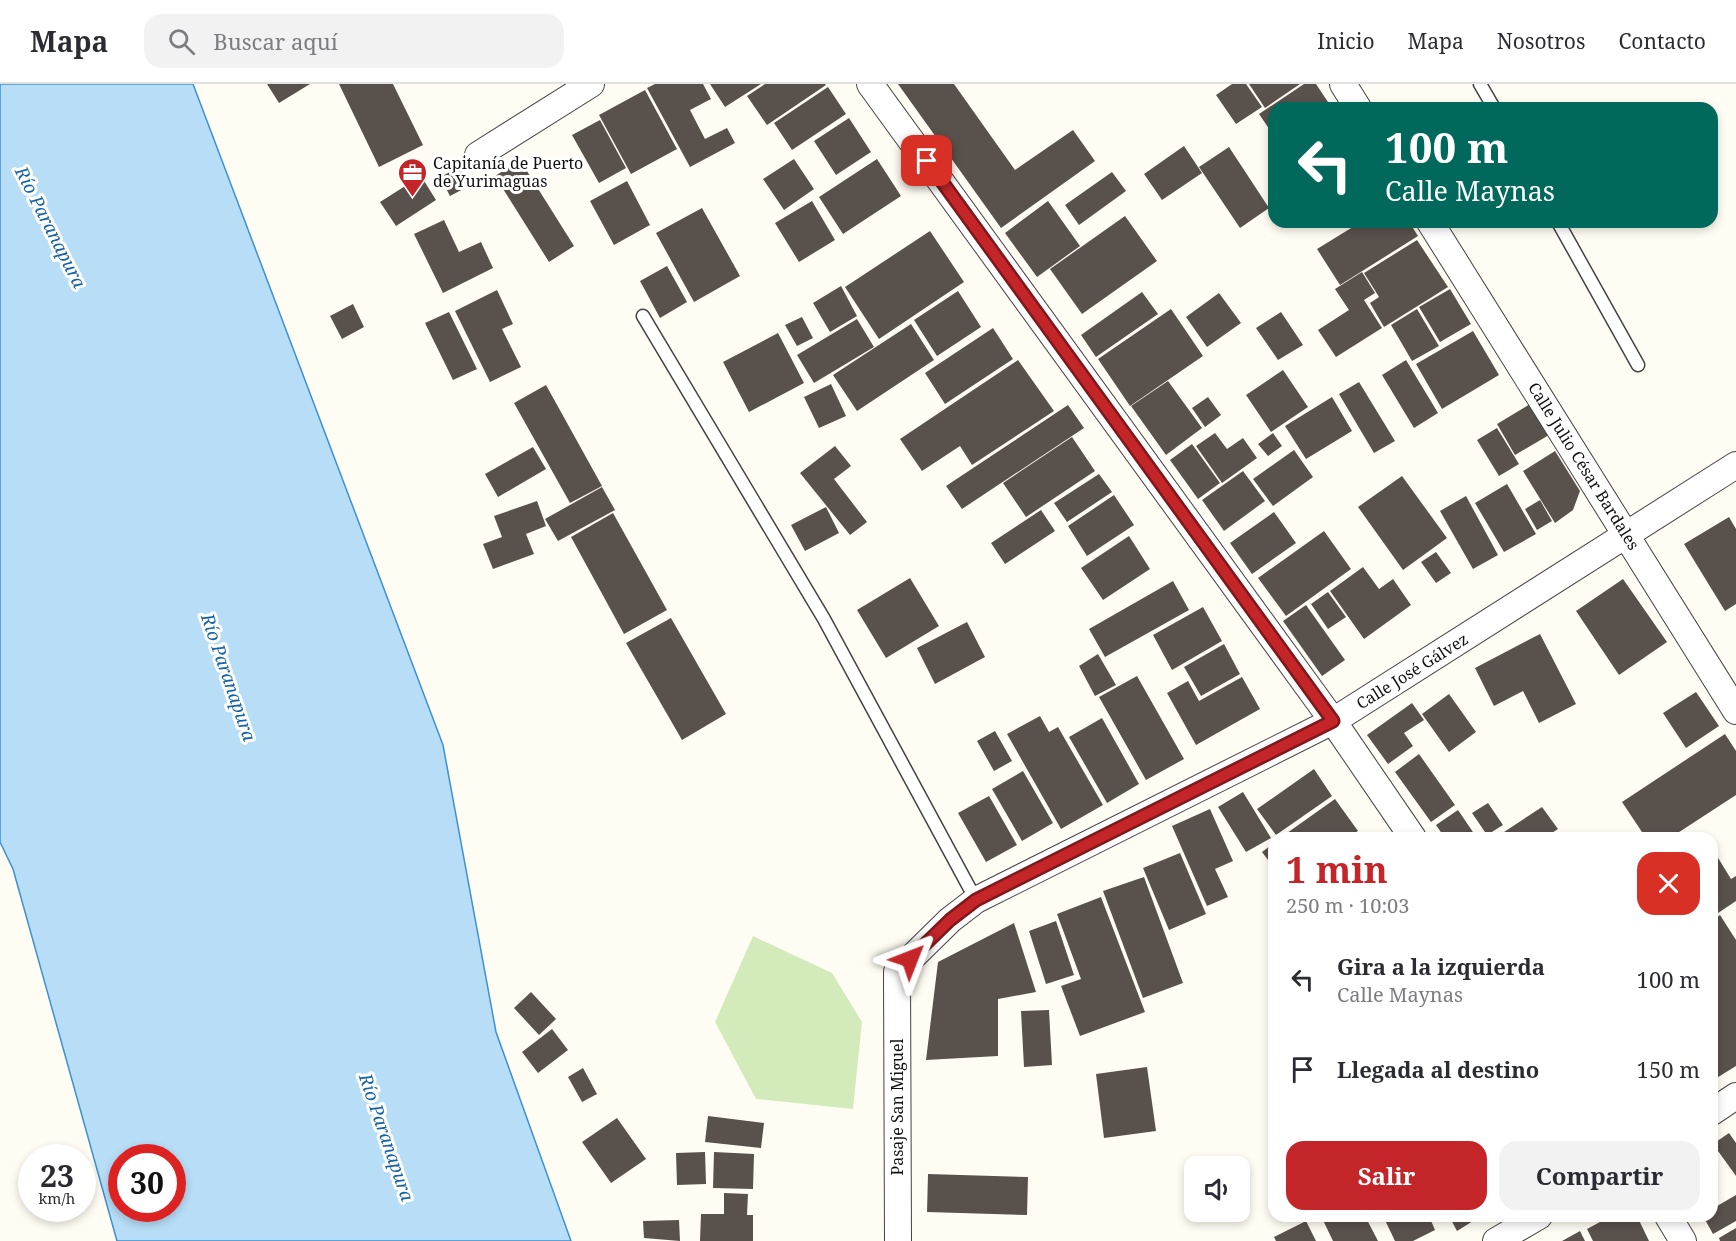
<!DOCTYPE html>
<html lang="es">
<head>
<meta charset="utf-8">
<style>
	body { margin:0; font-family:"Noto Serif",serif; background:#f2f2f3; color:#2b2b33; height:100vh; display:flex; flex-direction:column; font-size:22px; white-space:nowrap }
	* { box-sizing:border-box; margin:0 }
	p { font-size:20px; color:#7c7c81 }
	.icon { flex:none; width:33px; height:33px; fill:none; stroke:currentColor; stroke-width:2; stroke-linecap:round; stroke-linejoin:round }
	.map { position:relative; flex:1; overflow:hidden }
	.sheet { position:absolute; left:1268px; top:748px; width:450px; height:390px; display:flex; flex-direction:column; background:#fff; border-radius:18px; box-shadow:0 3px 9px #0003 }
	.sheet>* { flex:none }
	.top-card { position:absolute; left:1268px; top:18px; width:450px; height:126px; border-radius:18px; box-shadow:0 3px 9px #0003; background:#00695c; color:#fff; overflow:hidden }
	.tools { position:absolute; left:1184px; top:1072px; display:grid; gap:12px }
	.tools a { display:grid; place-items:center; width:66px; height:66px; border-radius:12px; background:#fff; box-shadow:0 3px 9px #0003; font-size:30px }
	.speed { position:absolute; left:18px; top:1060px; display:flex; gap:12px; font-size:30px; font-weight:700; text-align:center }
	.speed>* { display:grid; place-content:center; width:78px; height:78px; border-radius:50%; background:#fff; box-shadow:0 3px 9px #0003; line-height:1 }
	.speed small { font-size:15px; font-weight:400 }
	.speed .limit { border:9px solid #d22; background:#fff; color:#111 }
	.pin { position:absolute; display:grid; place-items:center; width:51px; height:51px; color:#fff; margin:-26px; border-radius:12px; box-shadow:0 3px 9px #0006 }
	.me { position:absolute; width:66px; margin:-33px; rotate:45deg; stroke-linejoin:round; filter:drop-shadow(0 0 4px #0008) }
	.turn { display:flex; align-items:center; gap:21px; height:126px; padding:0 18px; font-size:27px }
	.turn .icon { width:78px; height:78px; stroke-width:2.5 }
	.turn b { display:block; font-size:42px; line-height:51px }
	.round { display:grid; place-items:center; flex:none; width:63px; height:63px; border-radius:18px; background:#f2f2f3 }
	.headline { display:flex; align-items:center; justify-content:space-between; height:102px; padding:0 18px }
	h1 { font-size:36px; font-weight:700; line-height:45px; color:#c32529 }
	.cta { display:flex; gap:12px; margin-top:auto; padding:12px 18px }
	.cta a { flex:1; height:69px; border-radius:18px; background:#c32529; color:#fff; font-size:24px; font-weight:700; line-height:69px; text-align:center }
	.cta a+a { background:#f2f2f3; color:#2b2b33 }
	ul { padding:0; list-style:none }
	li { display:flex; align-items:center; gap:18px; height:90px; padding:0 18px }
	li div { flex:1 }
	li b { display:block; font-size:22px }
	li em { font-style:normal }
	header { display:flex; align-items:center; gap:36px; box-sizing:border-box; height:84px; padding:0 30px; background:#fff; border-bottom:2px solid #e1e1e2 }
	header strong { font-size:28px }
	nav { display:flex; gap:33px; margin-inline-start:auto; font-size:21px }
	.search { width:420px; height:54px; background:#f2f2f3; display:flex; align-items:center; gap:15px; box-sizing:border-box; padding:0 21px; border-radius:18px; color:#7c7c81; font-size:22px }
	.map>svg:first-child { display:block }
	.green { fill:#d3ebbb }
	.water { fill:#b7ddf7; stroke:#3d91cf; stroke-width:1.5; fill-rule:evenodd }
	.building { fill:#59514c }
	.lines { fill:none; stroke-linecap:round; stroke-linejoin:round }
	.service-casing { stroke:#434343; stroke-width:15 }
	.minor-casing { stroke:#434343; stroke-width:28 }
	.service { stroke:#fff; stroke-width:12 }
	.minor { stroke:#fff; stroke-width:26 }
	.route-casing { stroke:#7f181b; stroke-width:15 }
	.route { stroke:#c32529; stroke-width:10 }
	.labels { text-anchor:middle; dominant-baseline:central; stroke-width:6; stroke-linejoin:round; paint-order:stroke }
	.poi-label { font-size:16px; fill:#101010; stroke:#fff; text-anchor:start }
	.street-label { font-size:16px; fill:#101010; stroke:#fff }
	.water-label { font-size:18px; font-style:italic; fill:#1663a5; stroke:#fff }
</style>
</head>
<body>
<header>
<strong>Mapa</strong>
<div class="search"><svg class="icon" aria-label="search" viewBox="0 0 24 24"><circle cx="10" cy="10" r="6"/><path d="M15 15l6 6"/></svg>Buscar aquí</div>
<nav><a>Inicio</a><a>Mapa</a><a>Nosotros</a><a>Contacto</a></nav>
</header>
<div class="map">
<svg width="1736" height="1157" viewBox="0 0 1736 1157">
	<rect width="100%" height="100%" fill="#fffdf3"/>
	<path class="green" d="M753,852l79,37 30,49 -9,87 -97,-10 -41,-77z"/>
	<path class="water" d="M0,0h193l250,661 53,287 75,209h-454l-104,-372 -13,-27zM122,1074h50v51h-50z"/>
	<path class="building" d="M267,0h43l-31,19z
		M339,0h54l30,61 -44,22z
		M655,0h48l8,15 -21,11 15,29 22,-11 8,15 -45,24 -43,-79z
		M710,0h51l-36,23z
		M765,0h60l1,1 -59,40 -20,-29z
		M898,0h56l61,86 58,-40 22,31 -94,67z
		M1232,0h14l16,23 -26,17 -20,-29z
		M1249,0h51l-35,24z
		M1304,0h12l16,24h-58v28l-15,-22z
		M828,3l18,27 -54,36 -18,-27z
		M645,6l32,59 -46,25 -32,-59z
		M849,34l22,34 -35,23 -22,-34z
		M600,36l26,48 -27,15 -27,-48z
		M1184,62l18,27 -40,27 -18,-26z
		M1229,63l40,61 -29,20 -41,-61z
		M794,75l20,30 -30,21 -21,-31z
		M877,75l24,37 -58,38 -24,-37z
		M520,76l54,86 -25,16 -54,-86z
		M460,83l9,19 -19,10 -10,-19z
		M1112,88l14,19 -47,34 -14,-20z
		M421,92l15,24 -40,26 -16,-24z
		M627,97l23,44 -36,20 -24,-44z
		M812,117l23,39 -36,22 -24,-39z
		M1048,117l32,45 -43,31 -32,-44z
		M702,124l38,68 -46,26 -38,-69z
		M1125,132l32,45 -75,53 -32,-45z
		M444,136l15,32 22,-10 12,26 -50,25 -29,-59z
		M1361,138h48l9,14 -78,49 -23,-36z
		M930,147l34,51 -85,57 -34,-52z
		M1417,156l31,47 -64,40 -14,-24 9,-6 -15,-24z
		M667,182l20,36 -27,16 -20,-37z
		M1362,188l13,21 -11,7 18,28 -46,29 -18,-27 31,-20 -14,-21z
		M841,202l16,30 -27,16 -17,-29z
		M1450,205l21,35 -31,18 -21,-35z
		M497,206l16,34 -11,5 19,38 -31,15 -35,-71z
		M958,207l23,36 -44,29 -23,-36z
		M1142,208l16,22 -62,43 -15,-22z
		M1219,209l22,30 -34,24 -21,-30z
		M353,220l11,23 -22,12 -12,-23z
		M1171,225l32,47 -73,50 -32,-47z
		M1417,225l22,37 -27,15 -21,-36z
		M449,228l28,57 -24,11 -28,-57z
		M1281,228l22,33 -25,15 -22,-32z
		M802,233l11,21 -16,8 -12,-21z
		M857,235l17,28 -60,36 -17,-28z
		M911,240l23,36 -77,51 -24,-36z
		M993,244l20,31 -68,45 -20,-31z
		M1473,247l26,44 -57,34 -26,-45z
		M778,249l26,50 -55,29 -26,-50z
		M1018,276l36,51 -82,54 -12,-19 -38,25 -22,-32z
		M1406,276l32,53 -24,15 -32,-53z
		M1283,286l25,37 -37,25 -25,-37z
		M1168,297l34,47 -36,27 -35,-49z
		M1359,298l36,59 -21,12 -35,-59z
		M831,300l15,32 -27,12 -15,-31z
		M546,301l56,101 -32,17 -56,-100z
		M1208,313l13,18 -16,12 -13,-19z
		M1332,313l20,34 -46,28 -21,-33z
		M1530,320l19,31 -34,20 -18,-31z
		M1068,321l16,23 -122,81 -16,-23z
		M1497,344l22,36 -20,12 -22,-36z
		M1215,349l12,16 16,-11 14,20 -35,25 -26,-37z
		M1273,349l9,13 -14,10 -10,-12z
		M1072,353l23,34 -69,46 -23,-34z
		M1192,360l28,39 -22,16 -28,-39z
		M835,362l16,20 -17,13 33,43 -17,13 -50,-62z
		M533,363l13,22 -48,28 -13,-23z
		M1294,366l19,27 -40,29 -20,-27z
		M1555,367l25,40 -7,19 -18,13 -32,-52z
		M1243,387l22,30 -41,30 -22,-31z
		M1099,390l13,18 -45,30 -13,-19z
		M1402,392l45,62 -44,32 -45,-63z
		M1507,400l29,50 -32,18 -29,-49z
		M602,403l13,23 -57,31 -13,-22z
		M1114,411l20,30 -47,31 -19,-30z
		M1466,412l32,59 -25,14 -33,-58z
		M1540,416l12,21 -15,9 -12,-21z
		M537,417l9,25 -20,8 8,20 -41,15 -10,-25 19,-7 -8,-21z
		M826,423l13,26 -34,18 -14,-26z
		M1041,426l14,21 -50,33 -14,-21z
		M1274,428l22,31 -44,31 -22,-31z
		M613,429l54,97 -43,24 -53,-97z
		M1729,433l7,12v75l-11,7 -41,-67z
		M1324,447l27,38 -65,47 -28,-38z
		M1129,452l21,33 -47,31 -22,-32z
		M1436,468l15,21 -15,10 -15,-21z
		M1363,483l16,22 14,-10 18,26 -47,34 -34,-48z
		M910,494l29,48 -53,32 -29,-48z
		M1623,495l44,63 -48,33 -43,-64z
		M1173,497l16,29 -84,47 -16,-28z
		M1328,508l18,25 -18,12 -17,-25z
		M1306,521l39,55 -23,16 -39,-55z
		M1203,523l19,34 -50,29 -19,-35z
		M671,534l55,96 -44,26 -56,-97z
		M967,538l18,35 -50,27 -18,-36z
		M1540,550l36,70 -37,19 -16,-32 -29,15 -19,-38z
		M1224,560l16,30 -39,22 -17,-29z
		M1098,570l18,31 -21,11 -16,-30z
		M1137,592l47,83 -38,21 -47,-83z
		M1242,593l18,32 -64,36 -29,-52 21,-12 11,20z
		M1696,608l23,34 -33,22 -23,-35z
		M1449,610l27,38 -27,20 -27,-38z
		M1412,619l12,17 -20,13 9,13 -25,18 -21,-29z
		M1040,632l9,16 9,-5 45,78 -42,24 -54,-95z
		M1102,634l37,66 -32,19 -38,-66z
		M995,647l17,30 -18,10 -17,-30z
		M1725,650l11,17v44l-66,43h-24l-24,-36z
		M1419,670l36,51 -24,17 -36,-50z
		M1314,685l18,27 -56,39 -19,-26z
		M1023,687l30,52 -31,18 -30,-52z
		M1243,708l28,46 -25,14 -28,-45z
		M989,712l28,49 -31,17 -28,-49z
		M1335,715l23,32 -11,7h-67z
		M1488,719l15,22 -16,10 -15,-22z
		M1542,723l16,22 -14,9h-49z
		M1210,725l23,52 -18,8 13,28 -21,9 -35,-80z
		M1458,726l19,28h-32l-9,-13z
		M1274,759v25l-12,-16z
		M1712,764l19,31 5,-3v25l-24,16z
		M1180,769l26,61 -37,16 -26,-62z
		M1144,793l39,106 -40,15 -40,-107z
		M1101,813l44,115 -65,24 -19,-50 20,-7 -24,-65z
		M1720,831l16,25v126l-21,13 -3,-5v-153z
		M1056,837l18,54 -28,9 -17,-53z
		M1014,839l22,69 -38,7v57l-72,4 12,-98z
		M531,908l25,27 -17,16 -25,-27z
		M1049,926l3,55 -28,2 -3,-56z
		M552,945l16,21 -30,23 -16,-21z
		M1147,983l9,64 -52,7 -8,-64z
		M583,984l14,26 -15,8 -14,-25z
		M708,1032l56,7 -3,25 -56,-6z
		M617,1034l29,41 -35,24 -29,-41z
		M1729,1049l7,10v33l-23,-32z
		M705,1068l1,32 -29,1 -1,-32z
		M714,1068l40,2 -1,35 -40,-1z
		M928,1090l100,3 -1,38 -100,-3z
		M724,1109l24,1 -1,21h6v26h-53l1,-27h23z
		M1736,1111v26l-23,13 -10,-18h9v-7z
		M1321,1132h44l13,25h-45z
		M1383,1132h46l6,14 -22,11h-18z
		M1449,1132h32l-24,15z
		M1611,1132h26l12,25h-56l-6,-12z
		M679,1136l1,21 -36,-3 -1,-17z
		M1306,1137l10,20h-40l-2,-4z
		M1736,1144v13h-16l-1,-3z
		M1580,1147l5,10h-23z"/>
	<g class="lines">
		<defs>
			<path id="service" d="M1480,0l14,24
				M1558,138l80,143
				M643,232l181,303 152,281"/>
			<path id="minor" d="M870,0l463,637 80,117
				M1343,0l15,24
				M478,71l113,-71
				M1430,138l306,489
				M1712,1028l24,-16
				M1668,1132l15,25
				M898,1157l-1,-269 53,-52 26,-20 357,-179 403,-256
				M1496,1157l43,-25"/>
		</defs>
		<use href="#service" class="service-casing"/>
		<use href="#minor" class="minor-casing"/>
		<use href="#service" class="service"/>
		<use href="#minor" class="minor"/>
	</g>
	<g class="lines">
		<defs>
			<path id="route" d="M910,875l40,-39 26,-20 357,-179 -406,-560"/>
		</defs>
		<use href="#route" class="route-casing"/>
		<use href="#route" class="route"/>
	</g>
	<defs>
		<symbol id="office-pin" viewBox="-11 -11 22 30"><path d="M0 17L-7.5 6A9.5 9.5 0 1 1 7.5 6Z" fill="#c32529" stroke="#fff"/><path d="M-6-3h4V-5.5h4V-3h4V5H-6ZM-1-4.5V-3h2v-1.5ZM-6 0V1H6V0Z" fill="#fff"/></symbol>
	</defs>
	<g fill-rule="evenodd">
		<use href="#office-pin" x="396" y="72" width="33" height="45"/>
	</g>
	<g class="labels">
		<g class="poi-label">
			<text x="433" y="79">Capitanía de Puerto<tspan x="433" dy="18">de Yurimaguas</tspan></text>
		</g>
		<g class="street-label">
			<text transform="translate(1584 382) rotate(58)">Calle Julio César Bardales</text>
			<text transform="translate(1412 587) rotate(-32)">Calle José Gálvez</text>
			<text transform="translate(897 1023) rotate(-90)">Pasaje San Miguel</text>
		</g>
		<g class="water-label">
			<text transform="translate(51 143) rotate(63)">Río Paranapura</text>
			<text transform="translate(229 593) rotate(71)">Río Paranapura</text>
			<text transform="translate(387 1053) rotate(71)">Río Paranapura</text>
		</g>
	</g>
</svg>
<div class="tools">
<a><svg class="icon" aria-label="sound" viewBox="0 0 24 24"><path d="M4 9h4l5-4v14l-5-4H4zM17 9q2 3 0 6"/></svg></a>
</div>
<div class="speed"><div>23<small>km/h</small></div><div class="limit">30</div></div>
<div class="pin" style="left:927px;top:77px;background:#d93025"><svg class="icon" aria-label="arrive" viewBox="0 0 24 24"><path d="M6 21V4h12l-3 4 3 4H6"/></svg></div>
<svg class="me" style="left:910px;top:875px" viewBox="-20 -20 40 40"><path d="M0-17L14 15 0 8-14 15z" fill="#c32529" stroke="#fff" stroke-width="4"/></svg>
<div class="top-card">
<div class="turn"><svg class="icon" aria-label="left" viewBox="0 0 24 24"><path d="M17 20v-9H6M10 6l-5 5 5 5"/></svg><div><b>100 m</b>Calle Maynas</div></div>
</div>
<section class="sheet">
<div class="headline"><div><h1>1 min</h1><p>250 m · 10:03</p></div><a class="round" style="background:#d93025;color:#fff"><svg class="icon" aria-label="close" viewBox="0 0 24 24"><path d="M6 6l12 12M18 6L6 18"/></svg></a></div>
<ul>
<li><svg class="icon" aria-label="left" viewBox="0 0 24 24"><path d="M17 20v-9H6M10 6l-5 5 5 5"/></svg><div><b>Gira a la izquierda</b><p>Calle Maynas</p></div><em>100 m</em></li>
<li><svg class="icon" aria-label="arrive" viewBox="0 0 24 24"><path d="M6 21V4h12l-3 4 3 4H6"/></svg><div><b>Llegada al destino</b></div><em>150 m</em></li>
</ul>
<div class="cta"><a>Salir</a><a>Compartir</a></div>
</section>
</div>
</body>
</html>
